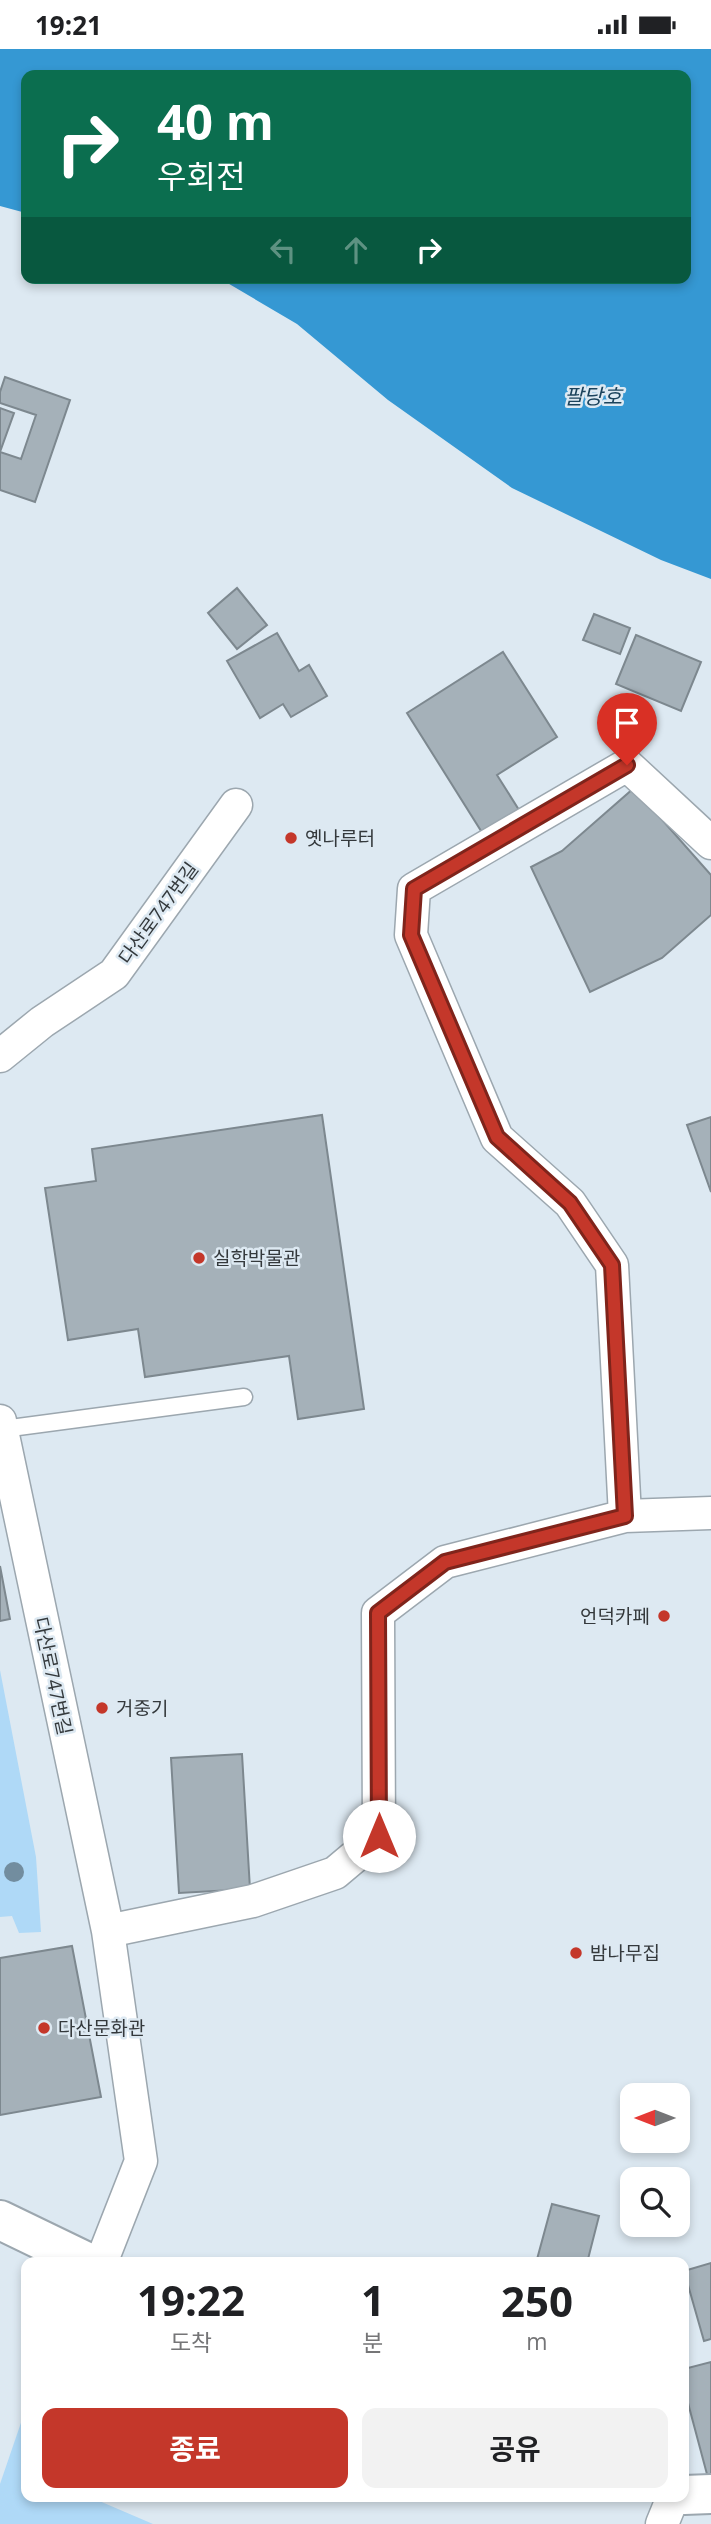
<!DOCTYPE html>
<html lang="ko">
<head>
<meta charset="utf-8">
<style>
	body { margin:0; font-family:"Open Sans","Noto Sans KR",sans-serif; background:#f2f2f2; color:#202124; height:100vh; display:flex; flex-direction:column; font-size:26px; white-space:nowrap }
	* { box-sizing:border-box; margin:0 }
	p { font-size:23px; color:#757577 }
	.icon { flex:none; width:38px; height:38px; fill:none; stroke:currentColor; stroke-width:2; stroke-linecap:round; stroke-linejoin:round }
	.map { position:relative; flex:1; overflow:hidden }
	.details { position:absolute; left:21px; top:2208px; width:668px; height:245px; display:flex; flex-direction:column; background:#fff; border-radius:14px; box-shadow:0 4px 10px #0003 }
	.details>* { flex:none }
	.guide { position:absolute; left:21px; top:21px; width:670px; height:214px; border-radius:14px; box-shadow:0 4px 10px #0003; background:#0b6e4f; color:#fff; overflow:hidden }
	.needle { width:46px; rotate:270deg }
	.fabs { position:absolute; left:620px; top:2034px; display:grid; gap:14px }
	.fabs a { display:grid; place-items:center; width:70px; height:70px; border-radius:14px; background:#fff; box-shadow:0 4px 10px #0003; font-size:35px }
	.pin { position:absolute; display:grid; place-items:center; width:60px; height:60px; color:#fff; margin:-72px -30px; border-radius:50% 50% 50% 0; rotate:-45deg; box-shadow:0 0 7px #0007 }
	.pin .icon { rotate:45deg }
	.me { position:absolute; width:77px; margin:-38px; rotate:0deg; stroke-linejoin:round; filter:drop-shadow(0 0 5px #0008) }
	.turn { display:flex; align-items:center; gap:24px; height:147px; padding:0 21px; font-size:32px }
	.turn .icon { width:91px; height:91px; stroke-width:2.5 }
	.turn b { display:block; font-size:49px; line-height:60px }
	.lanes { display:flex; align-items:center; height:66px; padding:0 21px; background:#0003; justify-content:center; gap:35px; direction:ltr }
	.lanes .off { opacity:.35 }
	.eta { display:flex; justify-content:space-evenly; align-items:center; height:119px; text-align:center }
	.eta b { font-size:42px; font-weight:700; line-height:49px }
	.button { display:flex; gap:14px; margin-top:auto; padding:14px 21px }
	.button a { flex:1; height:80px; border-radius:14px; background:#c4372a; color:#fff; font-size:28px; font-weight:700; line-height:80px; text-align:center }
	.button a+a { background:#f2f2f2; color:#202124 }
	.status { display:flex; justify-content:space-between; align-items:center; height:49px; padding:0 35px; background:#fff; direction:ltr }
	.status svg { height:19px; fill:currentColor }
	.map>svg:first-child { display:block }
	.green { fill:#afd9f7 }
	.water { fill:#3598d3 }
	.building { fill:#a5b1b9; stroke:#7d888f; stroke-width:2 }
	.lines { fill:none; stroke-linecap:round; stroke-linejoin:round }
	.service-casing { stroke:#9ca7af; stroke-width:19 }
	.minor-casing { stroke:#9ca7af; stroke-width:35 }
	.tertiary-casing { stroke:#9ca7af; stroke-width:42 }
	.service { stroke:#fff; stroke-width:16 }
	.minor { stroke:#fff; stroke-width:32 }
	.tertiary { stroke:#fff; stroke-width:38 }
	.tree { fill:#728d9f }
	.route-casing { stroke:#7f241b; stroke-width:18 }
	.route { stroke:#c4372a; stroke-width:12 }
	.poi-dot { fill:#c4372a; stroke:#dde9f2; stroke-width:2.5 }
	.labels { text-anchor:middle; dominant-baseline:central; stroke-width:5; stroke-linejoin:round; paint-order:stroke }
	.poi-label { font-size:19px; fill:#34393c; stroke:#dde9f2; text-anchor:start }
	.street-label { font-size:19px; fill:#34393c; stroke:#dde9f2 }
	.water-label { font-size:21px; font-style:italic; fill:#1b435c; stroke:#dde9f2 }
</style>
</head>
<body>
<div class="status"><b>19:21</b><svg viewBox="0 0 49 12"><path d="M0 12V9h3v3zM5 12V6h3v6zM10 12V3h3v9zM15 12V0h3v12zM26 1h20v11H26zM47 4h2v5h-2z"/></svg></div>
<div class="map">
<svg width="711" height="2475" viewBox="0 0 711 2475">
	<rect width="100%" height="100%" fill="#dde9f2"/>
	<path class="green" d="M0,1621l36,187 5,75 -22,1 -7,-17 -12,1z
		M26,2359v89h64l63,27h-153v-40z"/>
	<path class="water" d="M0,0h711v530l-50,-19 -149,-72 -124,-88 -91,-76 -78,-46h467v-203h-660v138l-26,-7z"/>
	<path class="building" d="M5,328l65,23 -35,102 -35,-12v-82l14,5 -14,39 21,7 15,-44 -36,-12v-11z
		M237,539l30,37 -30,24 -29,-36z
		M594,565l36,14 -10,26 -37,-14z
		M277,584l22,38 10,-6 18,31 -36,21 -8,-13 -23,14 -33,-57z
		M636,586l65,27 -20,49 -65,-27z
		M503,603l54,85 -60,38 22,35 -36,24 -76,-121z
		M634,739l77,87v40l-49,43 -72,34 -59,-125 31,-16z
		M322,1066l42,294 -66,10 -9,-63 -144,21 -7,-48 -70,11 -23,-152 51,-7 -4,-32z
		M711,1068v75l-24,-67z
		M0,1517l10,53 -10,2z
		M242,1705l8,135 -71,4 -8,-135z
		M72,1897l29,151 -101,18v-157z
		M552,2155l47,12 -12,47h-51z
		M711,2214v76l-7,2 -20,-70z
		M711,2313v115l-3,1 -24,-90v-19z"/>
	<g class="lines">
		<defs>
			<path id="service" d="M3,1380l241,-32"/>
			<path id="minor" d="M0,1007l42,-34 72,-48 122,-169
				M0,1372l108,510 33,230 -40,102
				M625,1467l-13,-251 -42,-62 -73,-65 -86,-203 3,-46 213,-124 84,78
				M108,1882l145,-30 82,-28 44,-37 -1,-223 67,-51 180,-46 86,-3
				M662,2475l11,-27"/>
			<path id="tertiary" d="M0,2171l89,43
				M684,2446l27,-1"/>
		</defs>
		<use href="#service" class="service-casing"/>
		<use href="#minor" class="minor-casing"/>
		<use href="#tertiary" class="tertiary-casing"/>
		<use href="#service" class="service"/>
		<use href="#minor" class="minor"/>
		<use href="#tertiary" class="tertiary"/>
	</g>
	<circle class="tree" cx="14" cy="1823" r="10"/>
	<g class="lines">
		<defs>
			<path id="route" d="M379,1787l-1,-223 67,-51 180,-46 -13,-251 -42,-62 -73,-66 -86,-202 3,-46 213,-124"/>
		</defs>
		<use href="#route" class="route-casing"/>
		<use href="#route" class="route"/>
	</g>
	<g class="poi-dot">
		<circle cx="291" cy="789" r="7"/>
		<circle cx="199" cy="1209" r="7"/>
		<circle cx="664" cy="1567" r="7"/>
		<circle cx="102" cy="1659" r="7"/>
		<circle cx="576" cy="1904" r="7"/>
		<circle cx="44" cy="1979" r="7"/>
	</g>
	<g class="labels">
		<g class="poi-label">
			<text x="305" y="789">옛나루터</text>
			<text x="213" y="1209">실학박물관</text>
			<text x="650" y="1567" text-anchor="end">언덕카페</text>
			<text x="116" y="1659">거중기</text>
			<text x="590" y="1904">밤나무집</text>
			<text x="58" y="1979">다산문화관</text>
		</g>
		<g class="street-label">
			<text transform="translate(158 864) rotate(-54)">다산로747번길</text>
			<text transform="translate(53 1627) rotate(78)">다산로747번길</text>
		</g>
		<g class="water-label">
			<text x="593" y="347">팔당호</text>
		</g>
	</g>
</svg>
<div class="fabs">
<a><svg class="needle" viewBox="-14 -14 28 28"><path d="M0-13l5 13h-10z" fill="#e53935"/><path d="M0 13l5-13h-10z" fill="#757577"/></svg></a>
<a><svg class="icon" aria-label="search" viewBox="0 0 24 24"><circle cx="10" cy="10" r="6"/><path d="M15 15l6 6"/></svg></a>
</div>
<div class="pin" style="left:627px;top:716px;background:#d93025"><svg class="icon" aria-label="arrive" viewBox="0 0 24 24"><path d="M6 21V4h12l-3 4 3 4H6"/></svg></div>
<svg class="me" style="left:379px;top:1787px" viewBox="-20 -20 40 40"><circle r="19" fill="#fff"/><path d="M0-13L10 11 0 6-10 11z" fill="#c4372a"/></svg>
<div class="guide">
<div class="turn"><svg class="icon" aria-label="right" viewBox="0 0 24 24"><path d="M7 20v-9h11M14 6l5 5-5 5"/></svg><div><b>40 m</b>우회전</div></div>
<div class="lanes"><svg class="icon off" aria-label="left" viewBox="0 0 24 24"><path d="M17 20v-9H6M10 6l-5 5 5 5"/></svg><svg class="icon off" aria-label="ahead" viewBox="0 0 24 24"><path d="M12 20V5M6 11l6-6 6 6"/></svg><svg class="icon" aria-label="right" viewBox="0 0 24 24"><path d="M7 20v-9h11M14 6l5 5-5 5"/></svg></div>
</div>
<section class="details">
<div class="eta">
<div><b>19:22</b><p>도착</p></div>
<div><b>1</b><p>분</p></div>
<div><b>250</b><p>m</p></div>
</div>
<div class="button"><a>종료</a><a>공유</a></div>
</section>
</div>
</body>
</html>
